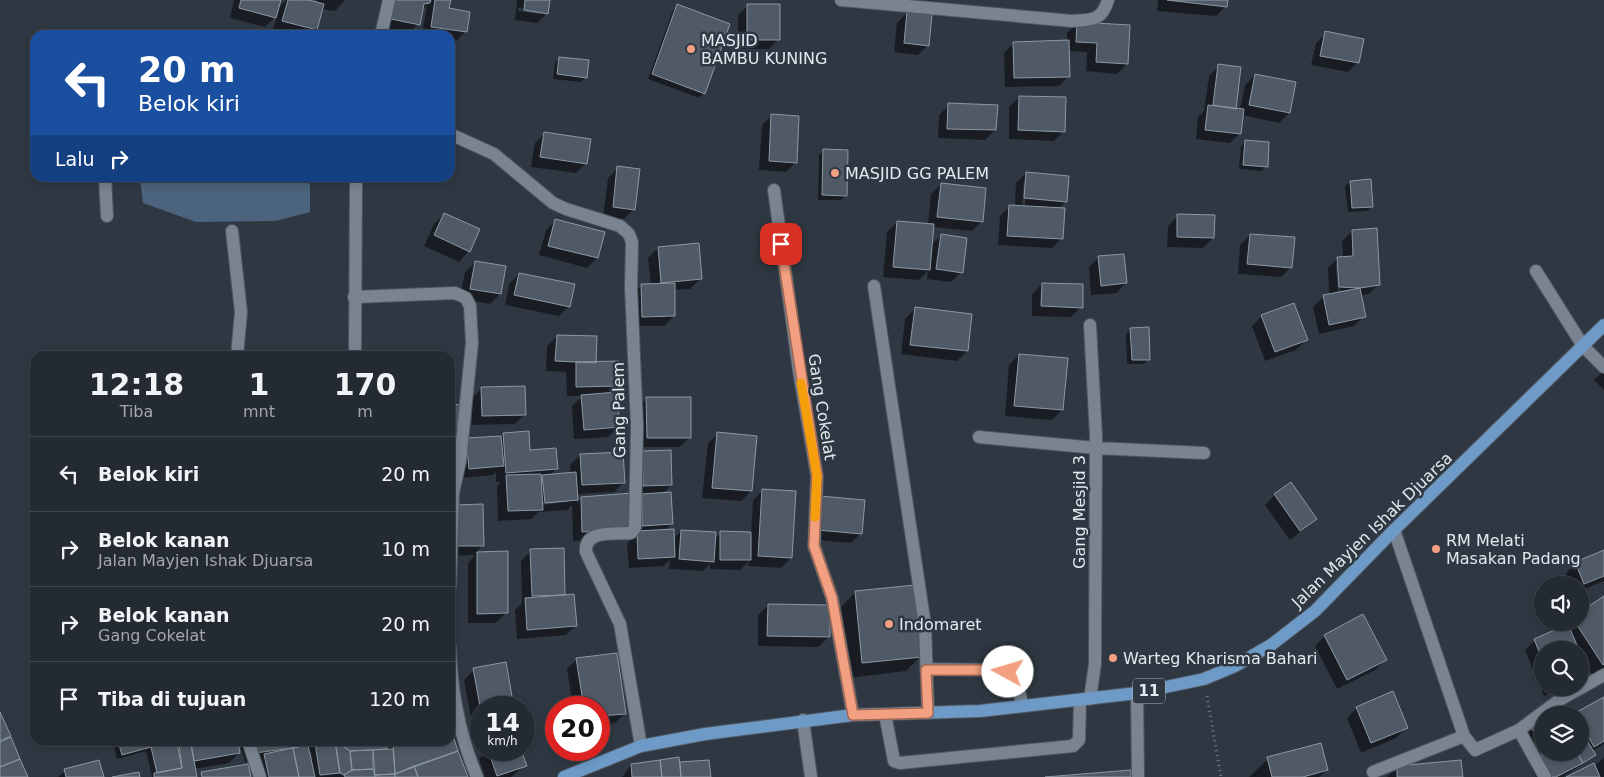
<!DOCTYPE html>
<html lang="id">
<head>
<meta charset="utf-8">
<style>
	body { margin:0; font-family:"DejaVu Sans",sans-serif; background:#2f363e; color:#f1f3f6; height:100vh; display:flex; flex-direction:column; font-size:19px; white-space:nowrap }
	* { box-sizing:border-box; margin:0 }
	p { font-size:16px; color:#a3a7ac }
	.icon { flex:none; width:28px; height:28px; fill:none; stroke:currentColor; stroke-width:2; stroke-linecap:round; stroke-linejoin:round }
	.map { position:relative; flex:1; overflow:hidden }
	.details { position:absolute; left:30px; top:351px; width:425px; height:395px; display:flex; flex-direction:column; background:#232a32; border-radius:15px; box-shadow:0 2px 8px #0003,0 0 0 1px #40464d }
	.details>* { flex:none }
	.top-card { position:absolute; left:30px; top:30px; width:425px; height:152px; border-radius:15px; box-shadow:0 2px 8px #0003,0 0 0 1px #40464d; background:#1a4fa0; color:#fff; overflow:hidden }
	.controls { position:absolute; left:1534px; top:576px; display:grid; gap:10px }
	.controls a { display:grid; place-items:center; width:55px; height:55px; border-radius:50%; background:#232a32; box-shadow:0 2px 8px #0003,0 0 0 1px #40464d; font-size:25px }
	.speed { position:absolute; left:470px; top:696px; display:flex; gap:10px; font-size:25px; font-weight:700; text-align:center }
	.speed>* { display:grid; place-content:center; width:65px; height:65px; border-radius:50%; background:#232a32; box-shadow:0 2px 8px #0003,0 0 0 1px #40464d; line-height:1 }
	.speed small { font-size:12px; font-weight:400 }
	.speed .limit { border:8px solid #d22; background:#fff; color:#111 }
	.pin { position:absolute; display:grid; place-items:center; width:42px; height:42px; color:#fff; margin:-21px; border-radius:10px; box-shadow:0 2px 8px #0006 }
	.me { position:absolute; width:55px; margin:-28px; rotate:276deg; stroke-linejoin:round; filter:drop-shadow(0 0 4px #0008) }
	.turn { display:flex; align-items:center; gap:18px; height:105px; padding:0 25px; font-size:22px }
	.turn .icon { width:65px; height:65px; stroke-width:2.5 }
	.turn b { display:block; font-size:35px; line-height:42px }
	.then { display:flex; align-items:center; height:48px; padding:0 25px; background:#0003; gap:10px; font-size:19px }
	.eta { display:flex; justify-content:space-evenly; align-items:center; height:85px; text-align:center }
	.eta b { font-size:30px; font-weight:600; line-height:35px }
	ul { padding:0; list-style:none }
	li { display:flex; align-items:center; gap:15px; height:75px; padding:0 25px; border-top:1px solid #40464d }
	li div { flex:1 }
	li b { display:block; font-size:19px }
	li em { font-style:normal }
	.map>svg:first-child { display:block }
	.green { fill:#4b637c }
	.shadow { fill:#0007; fill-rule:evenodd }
	.building { fill:#505a66; stroke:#8c98a4 }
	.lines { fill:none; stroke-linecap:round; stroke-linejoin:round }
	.service-casing { stroke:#505760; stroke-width:14 }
	.minor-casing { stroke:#505760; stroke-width:14 }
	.primary-casing { stroke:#505760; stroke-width:14 }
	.path { stroke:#777e87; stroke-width:3; stroke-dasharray:1 4; stroke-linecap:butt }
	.service { stroke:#798490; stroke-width:12 }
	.minor { stroke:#798490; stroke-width:12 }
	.primary { stroke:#6e9ac8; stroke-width:12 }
	.route-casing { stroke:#9d6854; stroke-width:12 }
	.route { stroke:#f2a081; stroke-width:9 }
	.slow { stroke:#f59e0b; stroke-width:9 }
	.poi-dot { fill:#f2a081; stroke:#2f3842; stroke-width:2 }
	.labels { text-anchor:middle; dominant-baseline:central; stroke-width:5; stroke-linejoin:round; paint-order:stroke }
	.shield { fill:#2f3842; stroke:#acb3bb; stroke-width:1 }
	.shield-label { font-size:15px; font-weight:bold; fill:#e2e8ef }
	.poi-label { font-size:16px; fill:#e2e8ef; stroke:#2f3842; text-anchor:start }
	.street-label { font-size:16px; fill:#e2e8ef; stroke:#2f3842 }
</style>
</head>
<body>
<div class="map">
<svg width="1604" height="777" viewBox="0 0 1604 777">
	<rect width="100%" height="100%" fill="#2f3842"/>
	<path class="green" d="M140,178h166l4,7v27l-34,9 -80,1 -53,-19z"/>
	<path class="shadow" d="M234,0h45l-2,9 9,-9h18l13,3v-3h28l-10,11 -13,-2 -7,21 -5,5h-21l-16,-5 4,-15 -12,12 -35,-9z
		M388,0h62l-2,9 17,23 -10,10 -5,-1v-6h-28l5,-30 -6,6 -3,13 -10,10 -26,-5z
		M517,0h31l-1,13 -10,10 -22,-3zM518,8l22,3v3l-22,-3z
		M1158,0h68v6l-10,10 -59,-5z
		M748,5l31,34 -10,10h-31v-34z
		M677,6l27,87 -5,5 -51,-19 25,-69z
		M907,13l21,32 -10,10 -24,-3 3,-29z
		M1077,23l50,41 -10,10 -31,-3 1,-19 -19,-1 1,25 -10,10 -54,1 -1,-34 10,-10 53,-2v-8z
		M1326,33l32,29 -10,10 -37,-7 5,-22z
		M560,58l26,19 -5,5 -28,-3 2,-16z
		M1219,66l16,44h5l5,-25 10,-10 34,38 -10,10 -37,-8 -2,18 -10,10 -34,-4 2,-22 6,-6 5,-35z
		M1019,97l45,34 -10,10 -45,-2v-32z
		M949,105l46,25 -10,10 -47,-2 1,-23z
		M772,115l24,47 -10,10 -27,-2 3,-45z
		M545,133l41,30 -10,10 -45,-6 4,-24z
		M1246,141l20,25 -4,5 -23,-2 2,-23z
		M824,151l22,44 -5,5h-23l1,-45z
		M618,168l16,41 -10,10 -21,-2 5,-39z
		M1026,173l40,28 -8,8 4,29 -10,10 -54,-3 2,-29 10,-10h5l1,-23zM1024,182h2l-1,23h-3z
		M1350,182l22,24 -5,5 -19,1 -3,-26z
		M941,184l41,37 -10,10 -39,-4 -2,18 10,-9 20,36 -10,10 -24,-3 1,-8 -9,9 -36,-3 4,-45 10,-10 31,3 3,-31z
		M444,214l34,16 -10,22 -9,10 -35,-16 10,-22z
		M1178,216l35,22 -10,10 -36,-1 1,-21z
		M556,220l47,12 -6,26 -10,10 -48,-13 7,-25z
		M1352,231l27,53 -10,10 -9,2 4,20 -10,10 -35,8 -6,-27 10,-10 6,-2 -1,-27 10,-10 5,-1 -1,-16zM1336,265h3l1,28h-2z
		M1250,235l41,32 -10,10 -43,-3 2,-29z
		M658,248l42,31 -10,10 -16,1v26l-10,10h-32v-31l10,-10h9l-3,-27z
		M1099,257l27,26 -10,10 -25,2 -2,-28z
		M475,262l25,32 -10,10 -30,-6 5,-26z
		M519,274l50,32 -10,10 -54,-11 4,-21z
		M1042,284l39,23 -10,10 -39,-1v-22z
		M915,309l52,42 -10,10 -56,-7 4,-35z
		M1262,316l44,24 -10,10 -31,11 -13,-35z
		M1131,329l18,30 -5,5h-17l-1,-30z
		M557,336l60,50 -8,8 9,33 -10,10 -34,2 -2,-33 10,-10h-15l-1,-24 -20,-1 1,-25z
		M1019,355l47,4 -4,51 -10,10 -47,-4 4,-51z
		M1604,370v20l-10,-10z
		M482,388l43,26 -10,10 -43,1v-27z
		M647,398l43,39 -10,10h-43v-39z
		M450,405l8,21 -8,8z
		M718,433l38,4 -5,54 -10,10 -39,-3 6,-55z
		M504,435l53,33 -8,8 22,-2 -1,-9 10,-10 44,27 -10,10 -37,2v9l5,-5 48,-3 12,-42 29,32 -9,9 9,30 -7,7 9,8 8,-8 34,7 6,-5h30l2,-33 10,-10 28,68 -10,10 -33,-2 1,-5 -9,9 -30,-1v-5l-7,7 -34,-2 1,-9 -7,6 -34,2 -2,-25 6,-6 -60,4 -1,-36 -5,5 -29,2 -7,7 -33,2 -1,-35 4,-4h-5v-10l-3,3 -33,3 7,-38 34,-3zM568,500v2l-29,3v-3z
		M1275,495l41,24 -26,21 -25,-35z
		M810,507l51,26 -10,10 -44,-4z
		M450,511l33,34 -8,8h32l-1,60 -10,10h-28v-60l7,-8 -25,1z
		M531,551l33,45 12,29 -10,10 -49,4 -2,-29 7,-7 -1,-42z
		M1604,552v29l-24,10v-6h-10l-4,-12 10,-10z
		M855,593l66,63 -15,15 -58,7 -7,-71z
		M1604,597v70l-12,7 -7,-11 2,8 -7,7v-28h-38v38h21l-19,8 -19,-46 10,-10 27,-12 6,-6h12v-9z
		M768,605l61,32 -11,10 -60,-1v-31z
		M1325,636l60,24 -10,10 -38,19 -22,-43z
		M577,659l48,54 -10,10 -16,2v-17h-26l-6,-39z
		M474,670l7,38v25l-7,1 -10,-54z
		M1604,699v45l-12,7 2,4 -4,4 -27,18h-27l-5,-10 10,-10 39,-5v-37h-5z
		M1357,708l49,20 -10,10 -35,15 -14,-35z
		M1542,721v29l-9,6 -11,-18z
		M450,731l17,46h-91l-1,-15h-3v7l4,8h-119l2,-17 -14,2 -6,-21h211zM309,752h2l1,8h-2z
		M113,741h66l-3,3 1,4 10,-7h50l2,12 -10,10 -35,6 1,8h-43l-6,-26 -29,8z
		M488,750h32l5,15 -14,12h-26l-6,-18z
		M1604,758v19h-36l26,-11z
		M1268,759l59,11 -8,7h-70z
		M708,761l1,16h-87l9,-12z
		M1397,767l65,10h-75z
		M65,771l38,6h-45z"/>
	<path class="building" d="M241,0h40l-5,18 -37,-10z
		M288,0h21l15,4 -7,26 -35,-9z
		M395,0h36l-1,3 -6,1 -4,21 -29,-6z
		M435,0h16l-2,8 21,4 -3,20 -36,-5z
		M525,0h25l-2,14 -24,-4z
		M1167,0h61l-1,7z
		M677,4l53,20 -25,70 -53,-20z
		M747,4h33v36h-33z
		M907,11l25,3 -3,32 -25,-3z
		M1077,22l53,3 -2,39 -32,-2 1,-19 -21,-1z
		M1325,31l39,8 -5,24 -39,-7z
		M1069,40l1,37 -56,1 -1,-36z
		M559,57l30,3 -2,18 -30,-4z
		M1218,64l23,3 -5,42 -23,-4z
		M1255,74l41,8 -6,31 -41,-8z
		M1019,96l47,1 -1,35 -47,-2z
		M948,103l50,2 -2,25 -49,-1z
		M1208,105l36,4 -3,25 -36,-4z
		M771,114l28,2 -2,47 -28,-2z
		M544,132l47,7 -4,25 -47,-7z
		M1245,140l24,2 -1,25 -25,-2z
		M823,149l25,1 -1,46 -25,-1z
		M617,166l23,3 -5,41 -22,-3z
		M1026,172l43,4 -2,26 -43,-4z
		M1371,179l2,28 -21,1 -2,-27z
		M941,183l45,5 -3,34 -46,-5z
		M1009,205l56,3 -2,31 -56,-3z
		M444,213l36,16 -10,23 -36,-17z
		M1177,214l38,1 -1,23 -37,-1z
		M555,219l50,13 -7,26 -50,-12z
		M897,221l37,3 -4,46 -37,-3z
		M1377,228l3,57 -20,3 -21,-1 -2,-30 16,-1 -1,-26z
		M941,234l26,4 -4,35 -27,-4z
		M1250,234l45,3 -3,31 -45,-4z
		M699,243l3,36 -41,4 -3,-36z
		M1124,254l3,29 -26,3 -3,-30z
		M475,261l31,5 -5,28 -31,-5z
		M519,273l56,11 -5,23 -56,-12z
		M675,283v33l-33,1 -1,-33z
		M1042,283l41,1v24l-42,-2z
		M1360,288l6,29 -37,8 -6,-30z
		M1294,303l14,37 -33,12 -14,-37z
		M915,307l57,7 -4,37 -58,-6z
		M1149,327l1,33h-18l-2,-32z
		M557,335l40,1 -1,27 -41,-2z
		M1019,354l49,4 -5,52 -49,-4z
		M619,361v25l-43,1v-25z
		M525,386l1,29 -44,1 -1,-29z
		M617,392l3,35 -36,3 -3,-35z
		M646,397h45v41h-44z
		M450,404l11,1 -2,21h-9z
		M529,431l1,19 26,-2 2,21 -52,4 -3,-40z
		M717,432l40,4 -5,55 -40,-3z
		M501,436l3,30 -35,3 -3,-31z
		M450,437l5,1 -5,26z
		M671,450l1,35 -29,1 -1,-35z
		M623,452l2,31 -43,2 -2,-31z
		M576,472l2,28 -33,3 -3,-28z
		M541,474l2,36 -35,1 -2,-36z
		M1291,482l26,37 -17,12 -26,-37z
		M762,489l34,2 -4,67 -34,-2z
		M671,492l2,32 -31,2v-32z
		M632,493v36l-50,3 -1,-35z
		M820,496l45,4 -3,34 -45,-4z
		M483,504l1,42h-29v-41z
		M674,529l1,28 -37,2 -1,-28z
		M681,530l35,2 -2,30 -35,-3z
		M720,531l31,1v28h-31z
		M564,548l1,47 -33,1 -2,-47z
		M1604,550v26l-20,8 -9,-22z
		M508,551v62l-31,1v-62z
		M915,585l7,72 -60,6 -7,-72z
		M574,594l3,32 -50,4 -2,-32z
		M1604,596v68l-1,1 -28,-43h5v-10z
		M768,604l62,1v32l-63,-1z
		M1363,614l24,46 -40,20 -23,-45z
		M1568,624l11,26h-37v9l-8,-20z
		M617,653l9,61 -27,2v-8h-15l-8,-50z
		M1580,653l8,19 -8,3z
		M506,662l8,46h-33v4l-8,-44z
		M1393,691l15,37 -37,15 -15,-36z
		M1604,697v44l-10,6 -14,-26v-6l-5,-2z
		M1564,706l6,9h-20z
		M0,712l11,24 -11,5z
		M1542,720v26l-11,-19z
		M450,727l8,24 -63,23 -2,-33h57z
		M1582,732l14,23 -13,8 -6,-11h3v-18z
		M11,737l9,22 -20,8v-25z
		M118,741h31l2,6 -29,8z
		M190,741h48l2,12 -46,8z
		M252,741h40l1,7 -38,5z
		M292,741h32l-31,7z
		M335,741l5,32 -20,2 -5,-32z
		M335,741l15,10 2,19 -8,5 -4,-2z
		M337,741h50v8l-37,2z
		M177,743l5,25 -25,5 -6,-26z
		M191,743l6,34h-43v-4l28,-5 -3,-23z
		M1321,743l7,27 -25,7h-31l-5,-20z
		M308,745l7,32h-16l-6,-29z
		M293,748l6,29h-30l-5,-23z
		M387,749h6l2,25 -20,1 -2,-25z
		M373,750v19l-21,1 -2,-19z
		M488,750h33l6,16 -30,10z
		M458,751l10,26h-50l-4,-11z
		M1547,752h30l6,11 -27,14h-5l-11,-21z
		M679,757l2,20h-19l-2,-17z
		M20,759l8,18h-28v-10z
		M99,760l5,17h-38l-2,-8z
		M660,760l2,17h-30l-1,-13z
		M709,760l2,17h-30l-1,-15z
		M1461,760l2,17h-66v-11z
		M1594,763l6,14h-34z
		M248,764l3,13h-49l-1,-5z
		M414,766l4,11h-23v-3z
		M373,769l2,8h-30l-1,-2 8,-5z
		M1131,770v7h-86z
		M139,772l1,5h-28z
		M395,774v3h-20v-2z"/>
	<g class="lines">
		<defs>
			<path id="service" d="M874,286l51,339 3,88
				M926,669l71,1 11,2 10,11 4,23
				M885,714l9,47 6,2 173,-17 6,-6 1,-40"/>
			<path id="minor" d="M841,0l231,21c19,-1 30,0 36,-21
				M381,35l8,-35
				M450,134l44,20 59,49 13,6 54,17 9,8 3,8 -1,45 6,139 -2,102 -4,5c-15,1 -47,-4 -45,19l34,72 21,122
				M105,178l2,38
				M774,190l25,181 18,105 -3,70 18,52 21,117
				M232,231l9,81 -4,44
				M1536,271l47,75 21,21
				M354,297l101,-4 11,5 4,8 2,37 -12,118 -7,32 -3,94
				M355,356l1,-178
				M979,437l117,11 108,5
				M1394,530l70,206 11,14 44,-20 26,47
				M450,647c1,44 10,89 27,130
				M1137,693l1,84
				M1090,699l5,-35 1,-228 -6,-111
				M803,720l8,57
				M1519,730l42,-31 43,-24
				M248,741l12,36
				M1373,772l91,-36"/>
			<path id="primary" d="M564,777l77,-31 64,-12 148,-19 127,-4 157,-18 67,-14 31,-13 36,-21 44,-34 79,-81 210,-205"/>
		</defs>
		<use href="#service" class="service-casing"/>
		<use href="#minor" class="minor-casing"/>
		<use href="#primary" class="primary-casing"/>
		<path class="path" d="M1207,696l14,81"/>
		<use href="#service" class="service"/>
		<use href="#minor" class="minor"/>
		<use href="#primary" class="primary"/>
	</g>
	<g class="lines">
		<defs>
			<path id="route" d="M781,244l36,232 -3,70 18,52 21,117 75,-2 -2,-43h71l11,2"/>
		</defs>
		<use href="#route" class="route-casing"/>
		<use href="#route" class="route"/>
		<path class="slow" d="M801,383l16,93 -2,41"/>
	</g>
	<g class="poi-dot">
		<circle cx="691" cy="49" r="5"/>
		<circle cx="835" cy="173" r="5"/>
		<circle cx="1436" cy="549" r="5"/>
		<circle cx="889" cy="624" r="5"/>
		<circle cx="1113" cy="658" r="5"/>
	</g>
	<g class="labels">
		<rect class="shield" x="1133" y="678.5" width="32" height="25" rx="4"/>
		<g class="shield-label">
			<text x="1149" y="691">11</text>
		</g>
		<g class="poi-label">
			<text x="701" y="40">MASJID<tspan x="701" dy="18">BAMBU KUNING</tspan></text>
			<text x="845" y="173">MASJID GG PALEM</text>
			<text x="1446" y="540">RM Melati<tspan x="1446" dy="18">Masakan Padang</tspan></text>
			<text x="899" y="624">Indomaret</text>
			<text x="1123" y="658">Warteg Kharisma Bahari</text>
		</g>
		<g class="street-label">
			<text transform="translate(822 407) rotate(81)">Gang Cokelat</text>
			<text transform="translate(619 410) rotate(-91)">Gang Palem</text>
			<text transform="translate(1079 512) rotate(-90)">Gang Mesjid 3</text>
			<text transform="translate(1372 530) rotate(-44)">Jalan Mayjen Ishak Djuarsa</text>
		</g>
	</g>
</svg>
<div class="controls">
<a><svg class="icon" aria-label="sound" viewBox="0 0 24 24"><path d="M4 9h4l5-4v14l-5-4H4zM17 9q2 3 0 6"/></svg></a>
<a><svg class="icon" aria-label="search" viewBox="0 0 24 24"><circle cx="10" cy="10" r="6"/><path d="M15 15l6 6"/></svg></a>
<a><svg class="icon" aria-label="layers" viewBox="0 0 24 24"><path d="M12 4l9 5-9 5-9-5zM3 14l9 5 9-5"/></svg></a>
</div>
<div class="speed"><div>14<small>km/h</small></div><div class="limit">20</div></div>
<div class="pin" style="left:781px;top:244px;background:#d93025"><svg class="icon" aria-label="arrive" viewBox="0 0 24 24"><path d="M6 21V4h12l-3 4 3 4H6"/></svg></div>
<svg class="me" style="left:1008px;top:672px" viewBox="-20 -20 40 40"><circle r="19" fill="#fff"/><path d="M0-13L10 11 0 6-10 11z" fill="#f2a081"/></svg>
<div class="top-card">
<div class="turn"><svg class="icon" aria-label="left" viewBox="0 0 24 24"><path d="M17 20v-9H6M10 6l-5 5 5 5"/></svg><div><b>20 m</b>Belok kiri</div></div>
<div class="then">Lalu<svg class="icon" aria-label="right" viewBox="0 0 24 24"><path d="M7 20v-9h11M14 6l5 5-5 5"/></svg></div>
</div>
<section class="details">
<div class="eta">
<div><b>12:18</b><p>Tiba</p></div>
<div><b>1</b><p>mnt</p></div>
<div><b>170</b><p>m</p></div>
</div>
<ul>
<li><svg class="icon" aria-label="left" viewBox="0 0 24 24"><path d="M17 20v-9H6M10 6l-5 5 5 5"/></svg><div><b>Belok kiri</b></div><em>20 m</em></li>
<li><svg class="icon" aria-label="right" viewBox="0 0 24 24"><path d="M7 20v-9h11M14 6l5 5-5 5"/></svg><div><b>Belok kanan</b><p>Jalan Mayjen Ishak Djuarsa</p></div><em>10 m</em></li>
<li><svg class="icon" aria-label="right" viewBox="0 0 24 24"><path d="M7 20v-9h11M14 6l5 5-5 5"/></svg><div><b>Belok kanan</b><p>Gang Cokelat</p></div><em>20 m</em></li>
<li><svg class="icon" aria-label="arrive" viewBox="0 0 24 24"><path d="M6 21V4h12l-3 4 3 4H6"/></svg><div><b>Tiba di tujuan</b></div><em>120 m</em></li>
</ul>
</section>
</div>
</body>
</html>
